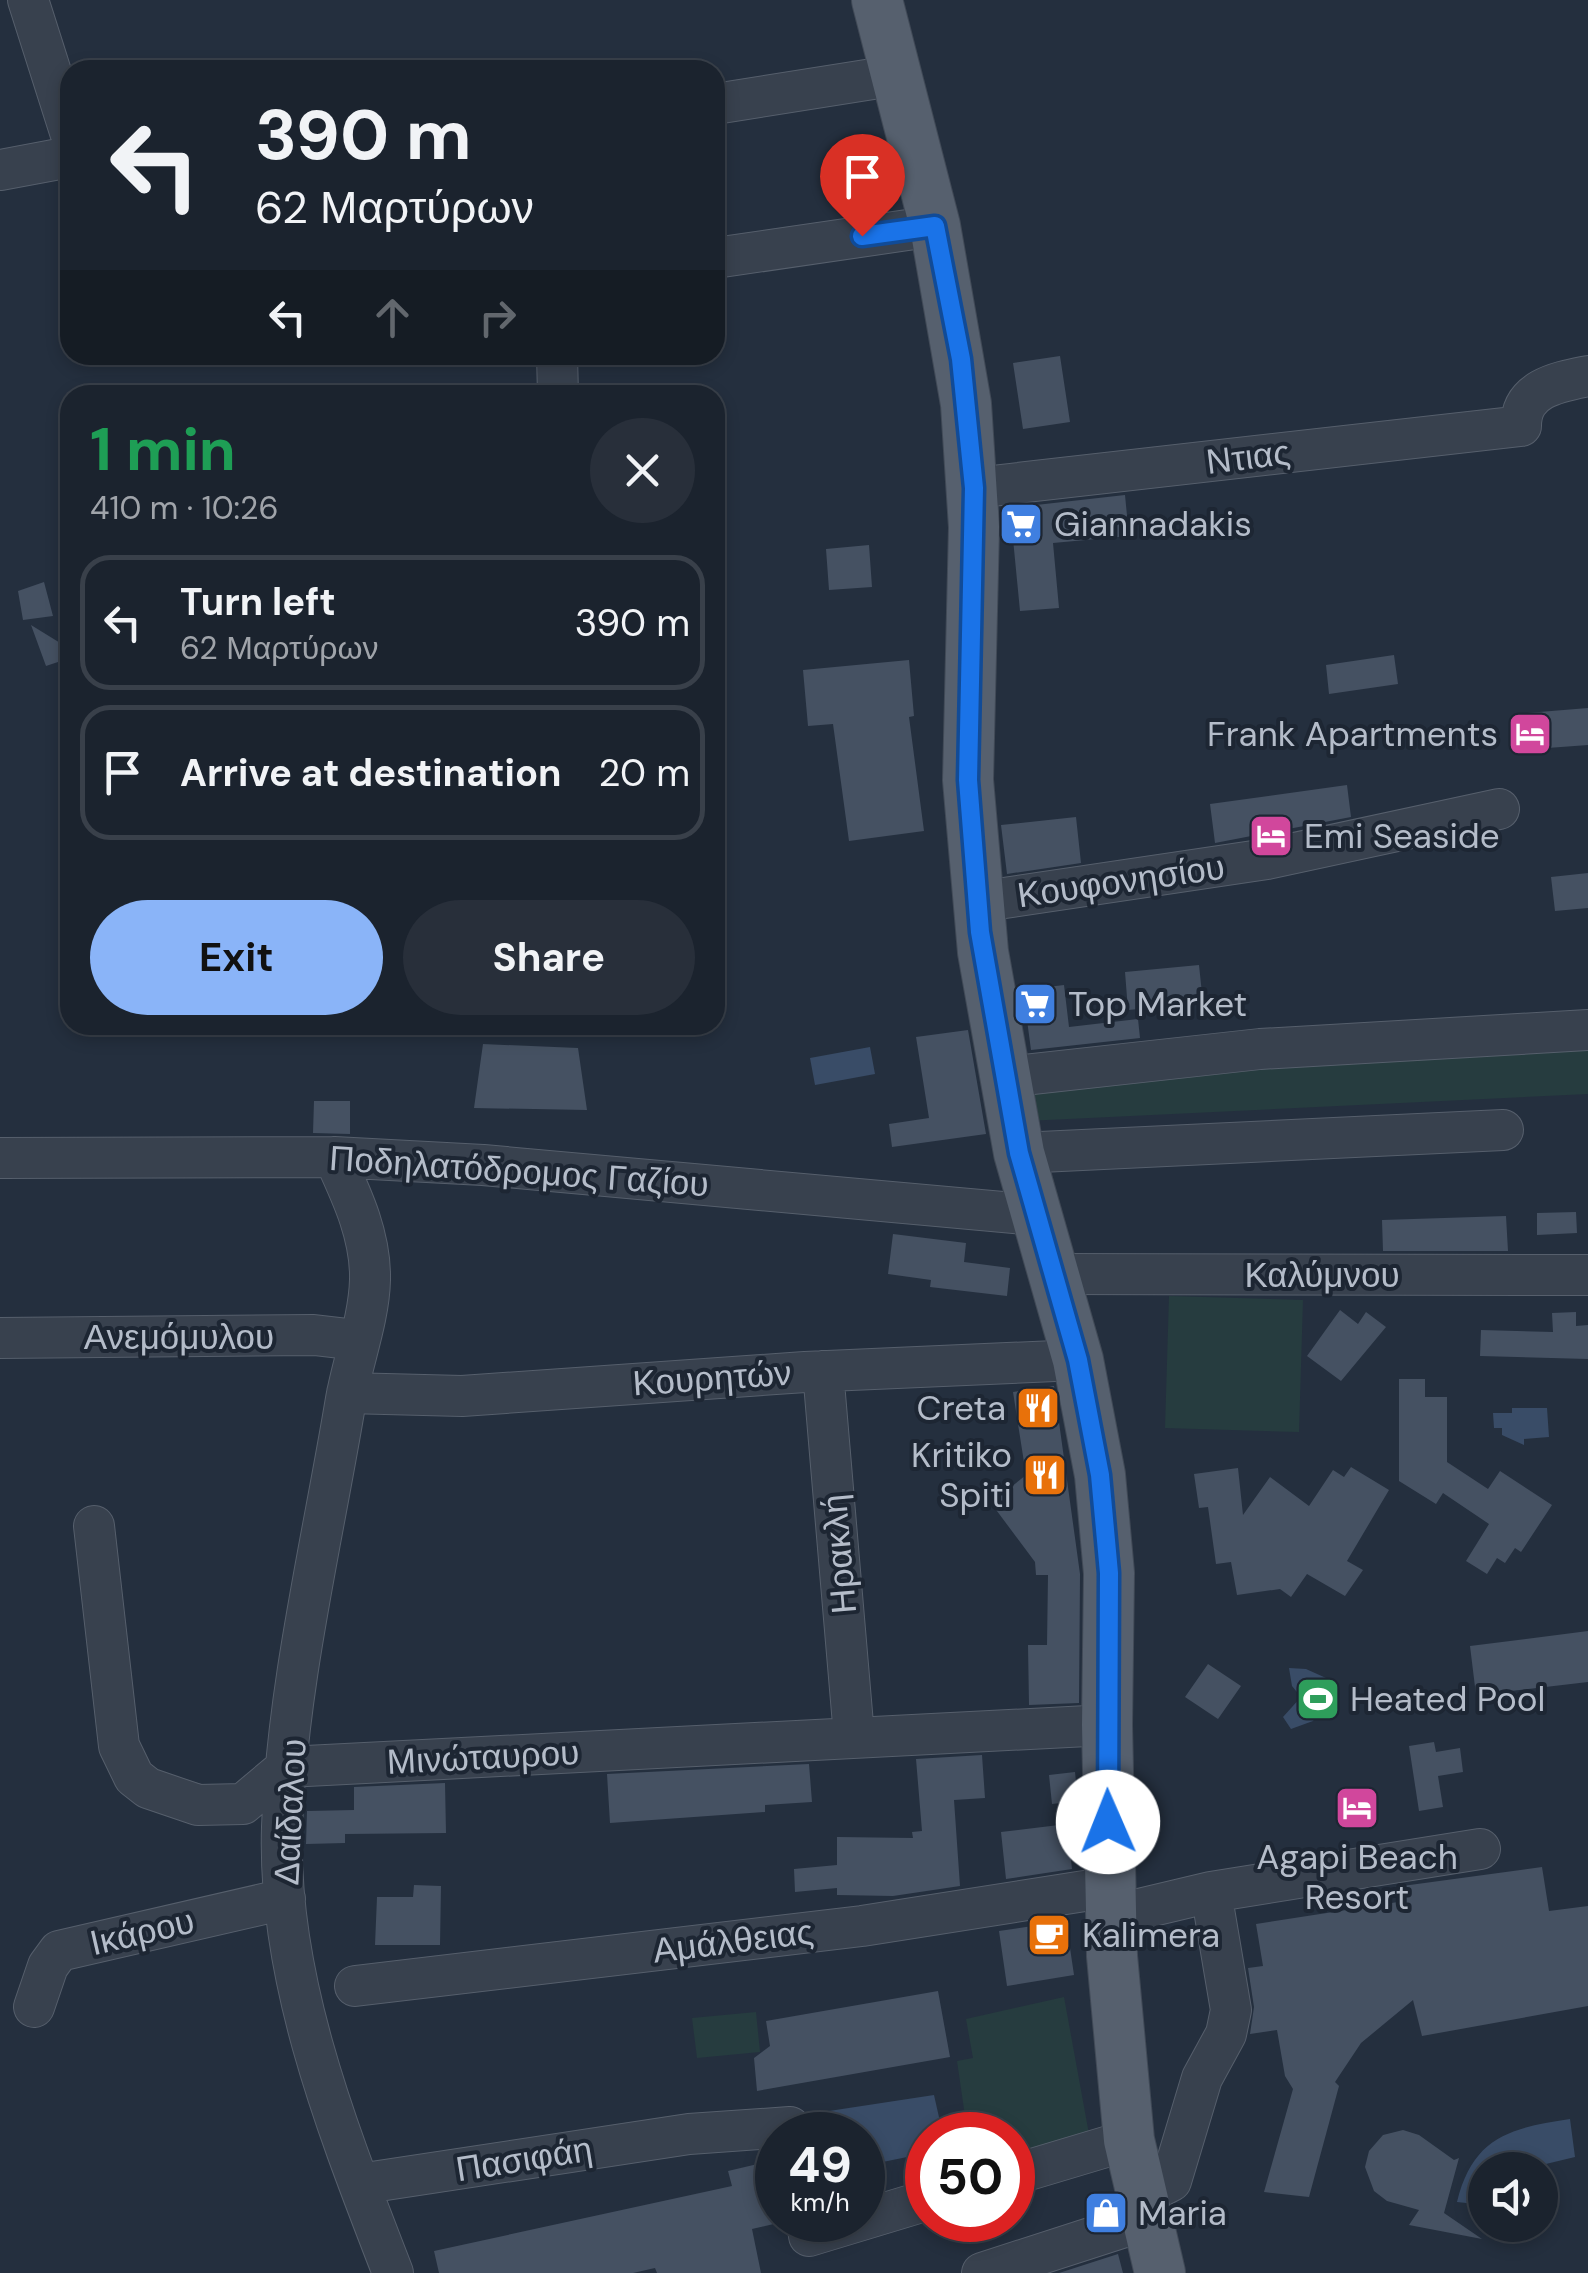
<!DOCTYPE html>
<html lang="en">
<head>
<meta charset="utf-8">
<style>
	body { margin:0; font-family:"DM Sans",sans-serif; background:#282f3a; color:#f1f3f6; height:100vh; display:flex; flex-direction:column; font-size:38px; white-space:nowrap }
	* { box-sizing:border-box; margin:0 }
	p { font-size:32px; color:#a0a4aa }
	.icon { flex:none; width:55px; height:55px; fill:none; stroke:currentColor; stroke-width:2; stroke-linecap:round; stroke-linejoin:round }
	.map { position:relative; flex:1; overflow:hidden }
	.side { position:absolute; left:60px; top:385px; width:665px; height:650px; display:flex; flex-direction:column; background:#1b232e; border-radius:30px; box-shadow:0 5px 15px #0003,0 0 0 2px #39404a }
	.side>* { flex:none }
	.hud { position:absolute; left:60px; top:60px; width:665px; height:305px; border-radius:30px; box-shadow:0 5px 15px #0003,0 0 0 2px #39404a; background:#1b232e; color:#f1f3f6; overflow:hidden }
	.controls { position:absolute; left:1468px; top:2152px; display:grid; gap:20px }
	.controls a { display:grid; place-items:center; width:90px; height:90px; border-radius:50%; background:#1b232e; box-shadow:0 5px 15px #0003,0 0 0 2px #39404a; font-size:50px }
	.speed { position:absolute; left:755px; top:2112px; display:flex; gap:20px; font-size:50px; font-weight:700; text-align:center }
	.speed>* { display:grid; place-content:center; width:130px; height:130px; border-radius:50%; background:#1b232e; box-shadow:0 5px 15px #0003,0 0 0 2px #39404a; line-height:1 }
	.speed small { font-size:25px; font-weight:400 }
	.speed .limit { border:15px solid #d22; background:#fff; color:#111 }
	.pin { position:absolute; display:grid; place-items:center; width:85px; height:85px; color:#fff; margin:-102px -42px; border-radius:50% 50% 50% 0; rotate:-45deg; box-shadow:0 0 10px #0007 }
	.pin .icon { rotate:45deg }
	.me { position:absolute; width:110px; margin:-55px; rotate:359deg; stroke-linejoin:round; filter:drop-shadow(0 0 8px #0008) }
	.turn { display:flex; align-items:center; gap:35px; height:210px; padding:0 30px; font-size:45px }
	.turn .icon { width:130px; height:130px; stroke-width:2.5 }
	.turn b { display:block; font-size:70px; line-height:85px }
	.lanes { display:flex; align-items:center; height:95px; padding:0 30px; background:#0003; justify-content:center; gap:50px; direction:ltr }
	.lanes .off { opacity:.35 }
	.round { display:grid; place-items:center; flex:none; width:105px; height:105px; border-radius:52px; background:#282f3a }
	.head { display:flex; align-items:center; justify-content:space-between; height:170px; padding:0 30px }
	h1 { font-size:60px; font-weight:700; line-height:75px; color:#1e9e55 }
	.button { display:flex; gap:20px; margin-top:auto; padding:20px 30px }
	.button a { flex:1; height:115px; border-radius:60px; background:#8ab4f8; color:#111; font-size:40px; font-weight:700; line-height:115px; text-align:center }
	.button a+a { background:#282f3a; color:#f1f3f6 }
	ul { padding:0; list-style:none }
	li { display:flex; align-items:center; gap:30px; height:135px; margin:0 20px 15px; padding:0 10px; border:5px solid #39404a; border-radius:30px }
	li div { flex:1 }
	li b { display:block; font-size:38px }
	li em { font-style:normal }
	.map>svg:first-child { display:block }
	.green { fill:#263c3f }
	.water { fill:#394c67 }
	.building { fill:#455162 }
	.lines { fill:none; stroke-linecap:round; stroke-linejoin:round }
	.minor-casing { stroke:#565f6c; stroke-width:42 }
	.major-casing { stroke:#414a57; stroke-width:52 }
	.minor { stroke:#38414e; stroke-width:40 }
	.major { stroke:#56606e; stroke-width:50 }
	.route-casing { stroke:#114b97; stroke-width:25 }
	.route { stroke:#1a73e8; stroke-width:18 }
	.labels { text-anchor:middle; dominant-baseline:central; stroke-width:8; stroke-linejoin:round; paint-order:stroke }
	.street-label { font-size:35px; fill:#b4bcc9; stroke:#1d2633 }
	.poi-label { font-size:35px; fill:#b4bcc9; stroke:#1d2633; text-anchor:start }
</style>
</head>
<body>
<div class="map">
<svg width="1588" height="2273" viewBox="0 0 1588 2273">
	<rect width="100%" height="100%" fill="#242f3e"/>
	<path class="green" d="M1588,1045v49l-562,27 -9,-39z
		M1169,1296l134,4 -4,132 -134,-4z
		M1064,1997l27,148 -78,22 -1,-32h-33l-2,-16 -11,4 -9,-62 16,-3 -7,-39z
		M756,2012l4,40 -63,6 -5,-40z"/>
	<path class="water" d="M870,1047l5,27 -60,11 -5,-27z
		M1512,1408h35l2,29 -25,2v6l-22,-10v-7h-8l-1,-15h19z
		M1289,1668l17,1 29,13 2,20 -13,1 -11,18 -22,8 -8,-12 18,-20 -9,-11z
		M934,2095l9,40h-15l-1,10 -10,10 -54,11 -1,-31h-28l-5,-24z
		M1570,2119l5,38 -54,13h-36v35l-28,-3c16,-65 53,-74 113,-83z"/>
	<path class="building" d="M1060,356l10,66 -47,7 -10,-66z
		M1125,495l4,41 -76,7 6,65 -39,3 -10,-103z
		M869,545l3,42 -43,3 -3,-41z
		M44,582l9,34 -30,4 -5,-29z
		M31,625l39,24v9l-24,8z
		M1394,655l4,29 -69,10 -3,-29z
		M909,660l5,56 -5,1 15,114 -75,10 -16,-117 -25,2 -5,-56z
		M1588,708v37l-69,5 -3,-36z
		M1347,785l4,32 -136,26 -5,-39z
		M1076,817l5,46 -74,11 -6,-49z
		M1588,873v35l-33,3 -4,-34z
		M1199,965l4,38 -75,7 -3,-38z
		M1064,985l5,42 69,-8 2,19 -109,12 -8,-60z
		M968,1030l18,104 -94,13 -3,-23 40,-6 -13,-81z
		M483,1044l95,4 9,62 -113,-2z
		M314,1101h36v33l-37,-1z
		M1576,1212l1,21 -40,2v-22z
		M1506,1216l2,35h-125l-1,-31z
		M893,1234l73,9 -2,19 46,6 -3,28 -77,-9 1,-7 -43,-6z
		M1340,1310l18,14 8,-12 20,15 -45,54 -34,-25z
		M1576,1312v14l12,-1v34l-108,-3 1,-26 72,2 -1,-19z
		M1399,1379h26v18h22v65l41,27 12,-18 52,34 -31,47 -6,-4 -10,15 -8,-5 -10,16 -21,-13 23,-37 -46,-31 -7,11 -37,-23z
		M1054,1386l26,188 -1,129 -50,2 -1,-60h19l1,-70h-12l-1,-13 -44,-59 35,-28 -13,-83z
		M1351,1467l38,23 -42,71 16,9 -18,26 -38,-22 -16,23 -11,-8 -43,6 -6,-33 -15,2 -8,-57 -9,1 -5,-34 44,-6 5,47 27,-38 39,29 24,-36 11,7z
		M1588,1631v51l-112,13 -6,-49z
		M1208,1664l33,22 -23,33 -33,-22z
		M1434,1742l2,10 24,-4 3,24 -25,4 5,31 -24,4 -10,-65z
		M982,1755l3,43 -31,2 6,86 -67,10 -56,-1v-7l-42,4 -1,-23 43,-4v-28l76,1 -1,-6 10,-1 -6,-72z
		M809,1764l3,38 -47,3v7l-155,11 -3,-49z
		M1075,1772l3,29 -26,3 -3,-29z
		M445,1783l1,50 -101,1v9l-39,1 1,-33 47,-1v-23z
		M1067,1824l5,45 -66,10 -5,-47z
		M1542,1867l7,44 39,-5v100l-166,30 -9,-36 -52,43 -26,39 4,4 -30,111 -45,-5 29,-103 -8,-13 -8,-46 -27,4 4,-27 -6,-39 15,-2 -7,-42 142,-22 -3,-15z
		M414,1885l27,1 -1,59h-65l2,-48h36z
		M1066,1921l8,54 -67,11 -8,-55z
		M938,1991l12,66 -193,34 -3,-33 16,-12 -4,-25z
		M1403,2130l16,5 35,25 5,-2 -15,55 38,26 -73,-14 10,-15 -32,-9 -13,-10 -9,-24 4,-16 14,-16z
		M775,2160l3,63 -26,6 9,44h-104l-2,-5 -22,5h-194l-5,-22 298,-65 -4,-15z
		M1118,2254l5,19h-64z"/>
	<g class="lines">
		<defs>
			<path id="minor" d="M28,0l42,132
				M715,104l183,-29
				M0,170l70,-13
				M715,258l220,-32
				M557,355l1,40
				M974,488l547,-62c0,-38 37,-44 67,-50
				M977,902l290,-43 232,-50
				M1005,1077l255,-28 328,-19
				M1019,1153l484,-23
				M334,1157c18,39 37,79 36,123 -1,39 -17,80 -24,119 -23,139 -59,287 -64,428 -5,153 57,306 111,446
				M0,1158l334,-1 149,8 553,50
				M1056,1274l532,1
				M0,1338l314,-3 43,5
				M823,1371l31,365
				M347,1393l115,3 343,-24 273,-12
				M94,1526l25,220 15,31 14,11 50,17 45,-1 44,-37 820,-42
				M1110,1916l101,-24 269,-43
				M355,1986l507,-60 248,-39
				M34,2007l14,-41 11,-15 226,-52
				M1012,2175l117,-35
				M359,2184l330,-50 101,-7 2,8
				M1140,2197l31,-16 31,-103 24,-44 5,-24 -20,-118
				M807,2220l2,16 119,-36
				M982,2273l164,-53"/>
			<path id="major" d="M877,0l58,226 31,178 8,123 -6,253 15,172 36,201 59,207 22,115 9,98 -2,152 5,231 17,184 31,133"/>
		</defs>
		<use href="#minor" class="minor-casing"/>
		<use href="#major" class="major-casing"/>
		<use href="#minor" class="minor"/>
		<use href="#major" class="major"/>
	</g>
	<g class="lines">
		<defs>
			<path id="route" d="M862,236l73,-10 26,133 13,129 -6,292 12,152 39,221 59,207 22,115 9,98 -1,249"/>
		</defs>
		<use href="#route" class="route-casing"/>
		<use href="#route" class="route"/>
	</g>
	<defs>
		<symbol id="supermarket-square" viewBox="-11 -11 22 22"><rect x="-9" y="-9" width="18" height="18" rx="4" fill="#3f7fe0" stroke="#1d2633"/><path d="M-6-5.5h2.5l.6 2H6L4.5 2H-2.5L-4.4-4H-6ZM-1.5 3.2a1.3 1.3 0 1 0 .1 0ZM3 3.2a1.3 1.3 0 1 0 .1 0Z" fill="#fff"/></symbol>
		<symbol id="hotel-square" viewBox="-11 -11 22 22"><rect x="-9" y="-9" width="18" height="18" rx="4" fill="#d1479c" stroke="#1d2633"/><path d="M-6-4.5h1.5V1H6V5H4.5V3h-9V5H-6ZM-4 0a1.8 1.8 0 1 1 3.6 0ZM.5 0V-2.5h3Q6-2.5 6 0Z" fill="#fff"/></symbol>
		<symbol id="restaurant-square" viewBox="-11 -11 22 22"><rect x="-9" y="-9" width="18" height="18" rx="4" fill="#e8710a" stroke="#1d2633"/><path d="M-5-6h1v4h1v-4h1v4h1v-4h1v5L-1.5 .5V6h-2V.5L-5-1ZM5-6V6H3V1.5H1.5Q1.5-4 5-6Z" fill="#fff"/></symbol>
		<symbol id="stadium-square" viewBox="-11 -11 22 22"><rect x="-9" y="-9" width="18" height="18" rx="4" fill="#2e9e5b" stroke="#1d2633"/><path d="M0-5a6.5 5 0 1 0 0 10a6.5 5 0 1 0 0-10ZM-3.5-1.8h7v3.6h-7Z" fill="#fff"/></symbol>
		<symbol id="cafe-square" viewBox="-11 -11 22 22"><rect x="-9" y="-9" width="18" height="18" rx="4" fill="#e8710a" stroke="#1d2633"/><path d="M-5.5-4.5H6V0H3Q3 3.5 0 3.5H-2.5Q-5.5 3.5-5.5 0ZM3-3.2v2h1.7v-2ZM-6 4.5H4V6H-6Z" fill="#fff"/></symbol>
		<symbol id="shop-square" viewBox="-11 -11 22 22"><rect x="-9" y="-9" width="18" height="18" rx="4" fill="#3f7fe0" stroke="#1d2633"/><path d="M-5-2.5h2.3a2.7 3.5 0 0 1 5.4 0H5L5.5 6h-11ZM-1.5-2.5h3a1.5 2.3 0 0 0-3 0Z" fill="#fff"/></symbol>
	</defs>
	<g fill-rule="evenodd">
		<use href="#supermarket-square" x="996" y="499" width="50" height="50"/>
		<use href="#hotel-square" x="1505" y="709" width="50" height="50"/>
		<use href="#hotel-square" x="1246" y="811" width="50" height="50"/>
		<use href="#supermarket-square" x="1010" y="979" width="50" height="50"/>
		<use href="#restaurant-square" x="1013" y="1383" width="50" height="50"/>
		<use href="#restaurant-square" x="1020" y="1450" width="50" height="50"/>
		<use href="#stadium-square" x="1293" y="1674" width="50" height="50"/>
		<use href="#hotel-square" x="1332" y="1783" width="50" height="50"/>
		<use href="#cafe-square" x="1024" y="1910" width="50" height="50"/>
		<use href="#shop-square" x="1081" y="2188" width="50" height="50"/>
	</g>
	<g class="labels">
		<g class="street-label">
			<text transform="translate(1248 457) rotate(-7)">Ντιας</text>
			<text transform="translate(1121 881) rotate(-8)">Κουφονησίου</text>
			<text transform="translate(519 1171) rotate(4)">Ποδηλατόδρομος Γαζίου</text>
			<text x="1322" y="1275">Καλύμνου</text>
			<text x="179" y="1337">Ανεμόμυλου</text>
			<text transform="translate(712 1378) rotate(-4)">Κουρητών</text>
			<text transform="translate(839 1554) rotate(-95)">Ηρακλή</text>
			<text transform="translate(483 1757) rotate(-3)">Μινώταυρου</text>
			<text transform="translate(290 1812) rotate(-87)">Δαίδαλου</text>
			<text transform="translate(142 1932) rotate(-13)">Ικάρου</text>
			<text transform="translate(733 1941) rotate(-7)">Αμάλθειας</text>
			<text transform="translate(524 2159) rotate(-9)">Πασιφάη</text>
		</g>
		<g class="poi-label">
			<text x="1054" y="524">Giannadakis</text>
			<text x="1498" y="734" text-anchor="end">Frank Apartments</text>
			<text x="1304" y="836">Emi Seaside</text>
			<text x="1068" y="1004">Top Market</text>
			<text x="1006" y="1408" text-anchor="end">Creta</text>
			<text x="1012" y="1455" text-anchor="end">Kritiko<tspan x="1012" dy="40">Spiti</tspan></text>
			<text x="1350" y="1699">Heated Pool</text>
			<text x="1357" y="1857" text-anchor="middle">Agapi Beach<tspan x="1357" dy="40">Resort</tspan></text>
			<text x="1082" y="1935">Kalimera</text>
			<text x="1138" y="2213">Maria</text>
		</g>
	</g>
</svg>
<div class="controls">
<a><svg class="icon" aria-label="sound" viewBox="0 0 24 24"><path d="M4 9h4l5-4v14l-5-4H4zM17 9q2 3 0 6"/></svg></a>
</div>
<div class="speed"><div>49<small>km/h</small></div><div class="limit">50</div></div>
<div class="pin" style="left:862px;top:236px;background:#d93025"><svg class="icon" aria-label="arrive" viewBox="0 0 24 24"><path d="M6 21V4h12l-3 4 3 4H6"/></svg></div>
<svg class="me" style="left:1108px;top:1822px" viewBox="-20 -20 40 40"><circle r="19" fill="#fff"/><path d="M0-13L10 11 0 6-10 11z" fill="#1a73e8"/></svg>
<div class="hud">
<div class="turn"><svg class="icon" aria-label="left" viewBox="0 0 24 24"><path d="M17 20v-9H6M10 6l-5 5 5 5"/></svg><div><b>390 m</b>62 Μαρτύρων</div></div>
<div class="lanes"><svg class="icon" aria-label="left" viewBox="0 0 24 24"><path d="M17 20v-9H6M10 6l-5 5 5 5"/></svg><svg class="icon off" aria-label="ahead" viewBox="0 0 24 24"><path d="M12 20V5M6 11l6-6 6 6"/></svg><svg class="icon off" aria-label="right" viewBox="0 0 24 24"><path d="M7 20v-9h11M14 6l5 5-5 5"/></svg></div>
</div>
<section class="side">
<div class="head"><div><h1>1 min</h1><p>410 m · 10:26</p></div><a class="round"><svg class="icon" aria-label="close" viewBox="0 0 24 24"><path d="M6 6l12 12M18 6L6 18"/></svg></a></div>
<ul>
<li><svg class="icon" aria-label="left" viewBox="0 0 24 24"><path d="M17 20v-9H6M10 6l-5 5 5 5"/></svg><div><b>Turn left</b><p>62 Μαρτύρων</p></div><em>390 m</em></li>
<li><svg class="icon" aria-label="arrive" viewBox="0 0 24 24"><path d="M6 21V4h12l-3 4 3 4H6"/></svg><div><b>Arrive at destination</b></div><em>20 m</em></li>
</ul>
<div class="button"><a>Exit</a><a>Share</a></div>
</section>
</div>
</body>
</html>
